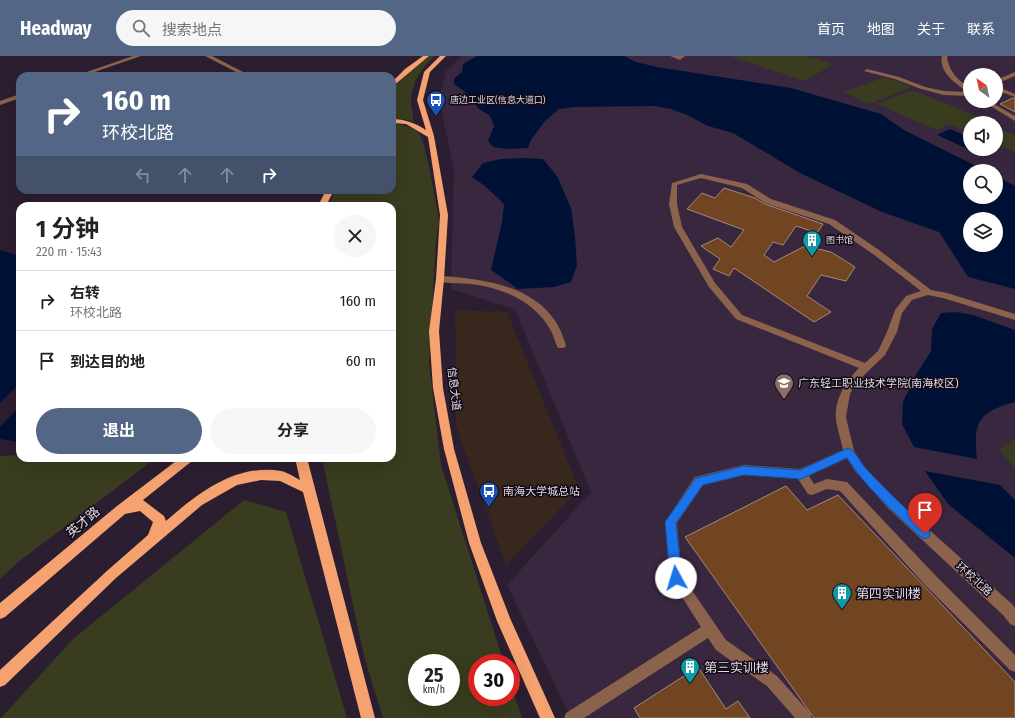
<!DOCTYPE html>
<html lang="zh">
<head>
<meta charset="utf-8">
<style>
	body { margin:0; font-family:"Fira Sans Condensed","Noto Sans SC",sans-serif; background:#f6f6f6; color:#222; height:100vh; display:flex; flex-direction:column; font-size:15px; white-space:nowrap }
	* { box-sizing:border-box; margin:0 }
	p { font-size:13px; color:#767676 }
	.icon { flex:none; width:22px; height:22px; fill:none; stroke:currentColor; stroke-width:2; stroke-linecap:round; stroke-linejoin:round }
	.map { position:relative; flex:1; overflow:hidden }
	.details { position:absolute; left:16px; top:146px; width:380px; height:260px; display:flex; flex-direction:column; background:#fff; border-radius:12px; box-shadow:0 4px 16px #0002 }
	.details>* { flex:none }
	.banner { position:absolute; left:16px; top:16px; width:380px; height:122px; border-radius:12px; box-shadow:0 4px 16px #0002; background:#546685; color:#fff; overflow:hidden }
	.needle { width:26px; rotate:327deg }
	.controls { position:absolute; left:963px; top:12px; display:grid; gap:8px }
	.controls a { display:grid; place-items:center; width:40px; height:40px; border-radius:50%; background:#fff; box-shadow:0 4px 16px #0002; font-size:20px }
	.speed { position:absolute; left:408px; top:598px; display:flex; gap:8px; font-size:20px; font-weight:700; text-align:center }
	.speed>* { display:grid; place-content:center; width:52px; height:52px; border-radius:50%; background:#fff; box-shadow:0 4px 16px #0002; line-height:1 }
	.speed small { font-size:10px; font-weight:400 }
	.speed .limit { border:6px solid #d22; background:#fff; color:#111 }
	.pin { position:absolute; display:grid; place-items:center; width:34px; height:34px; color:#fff; margin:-41px -17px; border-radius:50% 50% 50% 0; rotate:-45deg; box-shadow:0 0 4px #0007 }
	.pin .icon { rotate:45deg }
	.me { position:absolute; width:44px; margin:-22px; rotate:354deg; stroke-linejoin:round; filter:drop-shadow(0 0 3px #0008) }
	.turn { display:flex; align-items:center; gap:14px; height:84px; padding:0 20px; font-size:18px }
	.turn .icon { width:52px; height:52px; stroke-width:2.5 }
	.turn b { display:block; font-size:28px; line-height:34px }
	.lanes { display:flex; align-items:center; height:38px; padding:0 20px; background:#0003; justify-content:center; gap:20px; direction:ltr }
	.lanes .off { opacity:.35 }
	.round { display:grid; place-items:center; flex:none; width:42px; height:42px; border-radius:21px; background:#f6f6f6 }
	.head { display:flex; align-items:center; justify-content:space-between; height:68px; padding:0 20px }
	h1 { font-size:24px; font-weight:700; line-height:30px }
	.primary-button { display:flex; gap:8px; margin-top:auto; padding:8px 20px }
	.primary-button a { flex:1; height:46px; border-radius:24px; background:#546685; color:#fff; font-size:16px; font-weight:700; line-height:46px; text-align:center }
	.primary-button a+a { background:#f6f6f6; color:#222 }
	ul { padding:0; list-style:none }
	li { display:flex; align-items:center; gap:12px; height:60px; padding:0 20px; border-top:1px solid #e0e0e0 }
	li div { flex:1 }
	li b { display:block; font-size:15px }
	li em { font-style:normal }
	header { display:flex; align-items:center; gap:24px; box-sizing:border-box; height:56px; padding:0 20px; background:#546685; color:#fff }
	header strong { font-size:19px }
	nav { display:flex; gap:22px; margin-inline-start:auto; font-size:14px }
	.search { width:280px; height:36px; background:#f6f6f6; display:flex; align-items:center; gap:10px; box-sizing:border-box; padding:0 14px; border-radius:22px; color:#767676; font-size:15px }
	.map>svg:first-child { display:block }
	.built { fill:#392740; fill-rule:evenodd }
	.industrial { fill:#37271c }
	.green { fill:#393c1e; fill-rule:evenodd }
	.water { fill:#001136; fill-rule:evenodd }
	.building { fill:#714422; stroke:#a48a79 }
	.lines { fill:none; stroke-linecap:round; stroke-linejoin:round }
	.minor { fill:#8b634c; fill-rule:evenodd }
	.major { fill:#f5a270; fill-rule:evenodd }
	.route { fill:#1a73e8; stroke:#114b97 }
	.labels { text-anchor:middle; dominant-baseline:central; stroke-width:3; stroke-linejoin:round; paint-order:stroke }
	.far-poi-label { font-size:9px; fill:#e1d8e5; stroke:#110a13; text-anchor:start }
	.poi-label { font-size:11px; fill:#e1d8e5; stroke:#110a13; text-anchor:start }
	.street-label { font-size:11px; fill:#e1d8e5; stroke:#110a13 }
	.near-street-label { font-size:13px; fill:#e1d8e5; stroke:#110a13 }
	.near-poi-label { font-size:13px; fill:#e1d8e5; stroke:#110a13; text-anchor:start }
</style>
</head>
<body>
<header>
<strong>Headway</strong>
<div class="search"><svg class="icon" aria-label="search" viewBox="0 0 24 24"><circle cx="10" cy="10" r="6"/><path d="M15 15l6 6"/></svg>搜索地点</div>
<nav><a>首页</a><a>地图</a><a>关于</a><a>联系</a></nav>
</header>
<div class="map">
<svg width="1015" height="662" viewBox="0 0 1015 662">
	<rect width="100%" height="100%" fill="#2c1e31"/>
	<path class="built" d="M462,0h553v662h-444l-64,-133 84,-93 -76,-183 -64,-20 3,-119 -15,-71 7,-28zM970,19h26v26h-26zM970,67h26v26h-26zM970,115h26v26h-26zM970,163h26v26h-26z"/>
	<path class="industrial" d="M455,254l52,2 72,177 -73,76 -50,-139z"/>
	<path class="green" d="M430,0h5c-15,13 -25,29 -24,50 1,5 3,10 2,15l-11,-2h-10v-30l19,-19z
		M730,0h76l27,8 -28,17z
		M885,21l27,10 -43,17 -26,-12z
		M912,34l82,33h-24v10l-21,-9 -12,6 -60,-26z
		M392,68c8,0 20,2 26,8 9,12 16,64 20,81l1,11 -3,16 -7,123 12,102 63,198h-27v34h34v-12l11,33h-139l-19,-62 -42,-198h70v-252h-64l8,-16h56zM417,607h34v34h-34z
		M1005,75l10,4v17l-19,-8v-9z
		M1015,383v29l-16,-18z
		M20,399v3h136l-139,105 -17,16v-123z
		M244,444l42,12 61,206h-346l72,-79z"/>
	<path class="water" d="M477,0h147l12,6 21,5 134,21 90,26 23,16 82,41h-16v26h26v-21l19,10v103l-47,-12 -29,-45 -57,-20 -82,-39 -67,-40 -25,-7 -21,-11 -16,-6 -16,-3 -80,1 -16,2 -14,12 -14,19 -3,8 -20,1 -15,-2 -5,-6 6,-15 -4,-10 -11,-7 -15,-18 -10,-7v-5l8,-7 1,-8zM970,163h26v26h-26z
		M950,73l20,9v11h27l-14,7 -46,-21z
		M521,102l22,1 14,17 14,32 4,28 2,29 -6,17 -17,5 -36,2 -27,-19 11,-48 2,-18 -19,-18 -13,-9 11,-14 18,-4z
		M0,194l20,6v45l-3,2 1,35 2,1v44l-20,20z
		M956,256l17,3 42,15v72c-37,10 -42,20 -38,57l-63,-12 -12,-23 1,-22 11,-24 17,-27 1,-22 9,-16z
		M20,350v36l-20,-3v-12z
		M925,415l75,14 15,15v58l-67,-54z"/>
	<path class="building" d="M1013,42h2v14l-15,-8z
		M724,132l31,10 10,6 58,20 -6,9 -21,-7 -13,19 -10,-3 -9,13 10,7 31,-16 26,6 24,15 -9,14 -25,-6 -14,21 24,16 -17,10 -80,-54 -5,8 -16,-7 7,-10 -19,-13 17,-8 13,9 13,-17 -57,-21 15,-16 13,5z
		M786,430l21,24 31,-15 177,187v36h-201l-129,-181z
		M698,611l28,42 12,-8 12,17h-110l-6,-10z"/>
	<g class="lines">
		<path class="minor" d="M133,0h8l-58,20h-8z
			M205,0h7l39,20h-7z
			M670,0h15l-5,4z
			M942,0h6l-1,2c3,15 11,22 23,30v8l-26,-1 -23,-6 -26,-10 -31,-8 3,-2 32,8 26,10 19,4 24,1c-11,-7 -30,-20 -26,-36z
			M1015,16v4l-19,8v-4z
			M996,30l19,8v3l-19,-7z
			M20,38v4l-20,7v-4z
			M982,45h7l26,15v5z
			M701,118l46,10 24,15 64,21 44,30 52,40 16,3 68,21v6l-72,-22 -15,-3 -16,5 -10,13 -5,19 -12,23 -28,27 -7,12 -4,23 8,34 9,14 33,35 117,105 2,3v18l-5,-2 -7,-9 -115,-107 -33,-37 -8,-13 -38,18 5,8 13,-5 20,3 88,93 80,80v17l-5,-2 -85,-85 -85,-94 -13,-2 -15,6 -4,-1 -10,-15 -54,-4 -41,10 -26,38 5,53 44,64 51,36 33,37 2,5h-17l-28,-32 -51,-36 -8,-12 -124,80h-20l2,-5 135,-86 -31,-49 -5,-56 30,-45 49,-12 56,4 43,-19c-2,-11 -6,-21 -7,-31 -2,-19 10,-38 23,-51l-123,-49 -27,-32 -35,-60 -5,-23 3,-21zM701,122l41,10 23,15 64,21 44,30 48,37 -15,5 -11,14 -8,22 -9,19 -13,12 -123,-48 -27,-32 -33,-56 -5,-23v-19z
			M440,220c50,3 112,12 126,70l-2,2h-6c-3,-5 -4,-12 -7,-17 -16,-30 -48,-43 -80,-47 -11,-1 -23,0 -34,-3l-1,-2z"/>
		<path class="major" d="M423,0h6l-37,31v-5l13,-13z
			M440,0h6l-16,16 -7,28 11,36 14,79 -4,64 -5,52 4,57 11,61 27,94 29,75 45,100h-15l-43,-97 -28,-78 -25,-94 -11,-61 -4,-57 7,-52 4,-64 -12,-78 -22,-13 -14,-1v-4c13,0 23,4 34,11l-9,-30 7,-28z
			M326,134h8l-8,16h-8z
			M180,402h14l-2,3 -49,39 21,16 2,5c31,-27 70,-58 115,-50 6,1 13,6 19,9l-5,-22h12l68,260h-14l-58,-226 -23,-11 -19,-1 -24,5 -35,20 -86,73 -111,107 -5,2v-17l108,-100 40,-35 5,-13 -13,-11 -15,3 -120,103 -5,2v-16l117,-97z"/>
	</g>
	<path class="route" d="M848,392c8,3 13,15 18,21 20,21 41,41 63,61l1,4 -1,3 -4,2 -4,-2c-26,-24 -55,-49 -74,-79l-46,21 -57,-4 -41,10 -27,38 6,55 -2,4 -4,2 -4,-2 -2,-4 -5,-56 31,-44 48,-12 56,4z"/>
	<defs>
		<symbol id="bus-pin" viewBox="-11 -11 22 30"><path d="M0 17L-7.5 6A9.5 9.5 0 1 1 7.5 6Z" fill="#1a4fb4" stroke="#110a13"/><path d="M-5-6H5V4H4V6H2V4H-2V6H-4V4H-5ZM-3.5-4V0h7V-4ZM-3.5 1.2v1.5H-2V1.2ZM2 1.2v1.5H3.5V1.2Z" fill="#fff"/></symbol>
		<symbol id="building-pin" viewBox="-11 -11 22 30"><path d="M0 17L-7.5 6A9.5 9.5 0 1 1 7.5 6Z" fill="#0f9aa8" stroke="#110a13"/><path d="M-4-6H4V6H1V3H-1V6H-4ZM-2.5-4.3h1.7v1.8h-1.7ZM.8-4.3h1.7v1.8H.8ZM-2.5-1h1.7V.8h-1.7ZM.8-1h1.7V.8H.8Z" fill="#fff"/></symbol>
		<symbol id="university-pin" viewBox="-11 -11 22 30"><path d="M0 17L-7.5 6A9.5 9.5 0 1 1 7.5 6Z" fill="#8d6e63" stroke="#110a13"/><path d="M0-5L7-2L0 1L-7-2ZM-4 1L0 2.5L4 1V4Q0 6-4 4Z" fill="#fff"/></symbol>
	</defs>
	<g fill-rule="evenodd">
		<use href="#bus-pin" x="425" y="33" width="22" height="30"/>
		<use href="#building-pin" x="801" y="173" width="22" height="30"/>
		<use href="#university-pin" x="773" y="316" width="22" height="30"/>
		<use href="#bus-pin" x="478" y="424" width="22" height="30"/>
		<use href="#building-pin" x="831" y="526" width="22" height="30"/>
		<use href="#building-pin" x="679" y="600" width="22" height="30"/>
	</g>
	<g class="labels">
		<g class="far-poi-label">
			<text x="450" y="44">唐边工业区(信息大道口)</text>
			<text x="826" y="184">图书馆</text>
		</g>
		<g class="poi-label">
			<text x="798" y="327">广东轻工职业技术学院(南海校区)</text>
			<text x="503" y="435">南海大学城总站</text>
		</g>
		<g class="street-label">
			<text transform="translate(454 333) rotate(83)">信息大道</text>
			<text transform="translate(974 523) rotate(42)">环校北路</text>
		</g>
		<g class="near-street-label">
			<text transform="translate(83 466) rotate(-40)">英才路</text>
		</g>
		<g class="near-poi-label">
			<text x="856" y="537">第四实训楼</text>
			<text x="704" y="611">第三实训楼</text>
		</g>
	</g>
</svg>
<div class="controls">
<a><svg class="needle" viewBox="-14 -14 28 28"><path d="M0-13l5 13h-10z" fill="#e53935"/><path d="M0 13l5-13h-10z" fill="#767676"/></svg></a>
<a><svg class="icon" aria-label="sound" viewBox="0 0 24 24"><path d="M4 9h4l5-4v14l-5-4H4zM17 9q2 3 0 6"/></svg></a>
<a><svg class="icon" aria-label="search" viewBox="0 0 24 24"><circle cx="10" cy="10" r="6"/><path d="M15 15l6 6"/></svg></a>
<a><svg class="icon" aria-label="layers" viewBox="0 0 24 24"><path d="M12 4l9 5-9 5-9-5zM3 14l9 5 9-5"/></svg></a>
</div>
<div class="speed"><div>25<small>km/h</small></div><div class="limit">30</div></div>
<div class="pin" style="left:925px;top:478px;background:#d93025"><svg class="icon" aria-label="arrive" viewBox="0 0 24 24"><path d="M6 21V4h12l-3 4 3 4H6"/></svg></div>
<svg class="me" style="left:676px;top:522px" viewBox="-20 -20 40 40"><circle r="19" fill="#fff"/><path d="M0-13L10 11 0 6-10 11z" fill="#1a73e8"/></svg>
<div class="banner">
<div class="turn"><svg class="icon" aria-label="right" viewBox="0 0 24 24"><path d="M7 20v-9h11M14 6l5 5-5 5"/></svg><div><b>160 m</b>环校北路</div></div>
<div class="lanes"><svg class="icon off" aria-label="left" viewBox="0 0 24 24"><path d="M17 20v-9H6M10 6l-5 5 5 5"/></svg><svg class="icon off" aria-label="ahead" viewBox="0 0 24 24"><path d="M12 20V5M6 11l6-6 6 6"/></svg><svg class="icon off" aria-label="ahead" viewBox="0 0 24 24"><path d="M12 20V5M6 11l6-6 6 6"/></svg><svg class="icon" aria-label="right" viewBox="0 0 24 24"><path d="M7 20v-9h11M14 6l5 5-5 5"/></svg></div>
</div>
<section class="details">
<div class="head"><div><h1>1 分钟</h1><p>220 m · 15:43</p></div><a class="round"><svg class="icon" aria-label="close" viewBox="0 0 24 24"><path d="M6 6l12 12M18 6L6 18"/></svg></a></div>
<ul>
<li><svg class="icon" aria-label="right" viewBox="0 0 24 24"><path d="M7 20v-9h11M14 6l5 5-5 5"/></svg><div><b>右转</b><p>环校北路</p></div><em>160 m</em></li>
<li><svg class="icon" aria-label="arrive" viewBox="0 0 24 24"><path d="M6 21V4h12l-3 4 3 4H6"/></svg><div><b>到达目的地</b></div><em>60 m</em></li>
</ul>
<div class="primary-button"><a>退出</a><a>分享</a></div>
</section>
</div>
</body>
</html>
